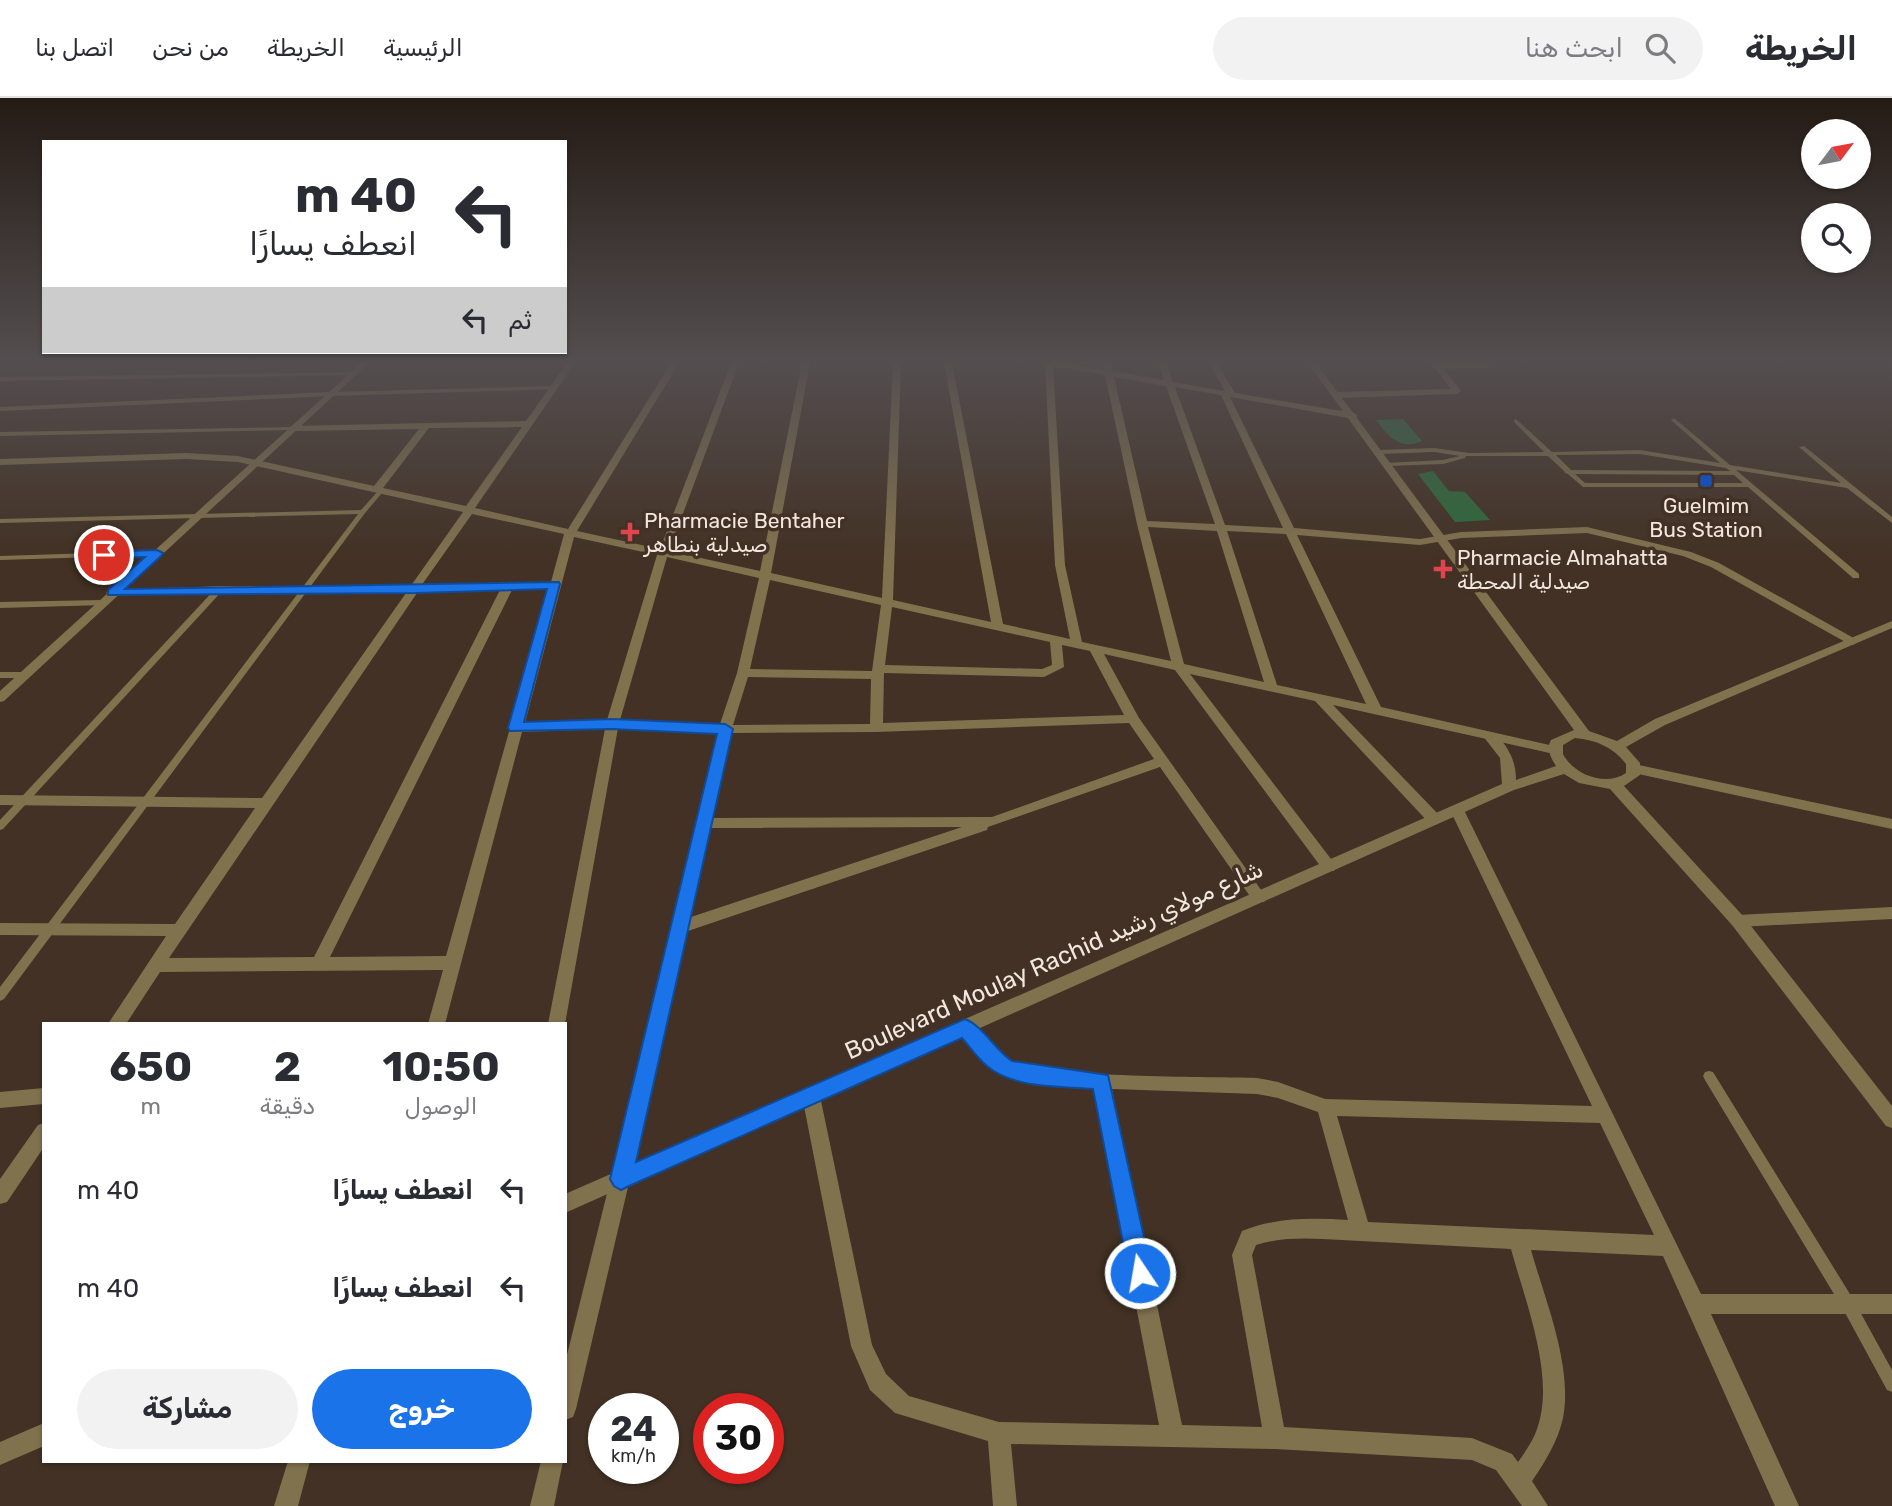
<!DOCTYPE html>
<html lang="ar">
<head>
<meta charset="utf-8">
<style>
	body { margin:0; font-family:Rubik,Vazirmatn,sans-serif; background:#f2f2f3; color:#2b2b33; direction:rtl; height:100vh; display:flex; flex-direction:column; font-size:26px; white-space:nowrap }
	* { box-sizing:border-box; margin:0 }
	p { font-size:23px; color:#7c7c81 }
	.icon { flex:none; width:38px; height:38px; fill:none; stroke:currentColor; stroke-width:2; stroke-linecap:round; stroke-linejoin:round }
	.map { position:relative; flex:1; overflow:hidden; direction:ltr }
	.side { position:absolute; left:42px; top:924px; width:525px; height:441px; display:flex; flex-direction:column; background:#fff; border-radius:0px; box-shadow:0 2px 5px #0004; direction:rtl }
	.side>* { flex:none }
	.hud { position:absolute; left:42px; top:42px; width:525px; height:214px; border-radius:0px; box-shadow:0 2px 5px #0004; direction:rtl; background:#fff; color:#2b2b33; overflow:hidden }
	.needle { width:46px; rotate:58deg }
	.tools { position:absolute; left:1801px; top:21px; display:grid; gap:14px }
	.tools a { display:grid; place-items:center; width:70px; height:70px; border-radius:50%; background:#fff; box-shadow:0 2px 5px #0004; font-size:35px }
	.speed { position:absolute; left:588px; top:1295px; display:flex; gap:14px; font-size:35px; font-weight:700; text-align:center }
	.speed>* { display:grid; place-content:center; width:91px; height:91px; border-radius:50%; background:#fff; box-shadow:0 2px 5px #0004; line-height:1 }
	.speed small { font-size:18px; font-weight:400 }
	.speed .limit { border:10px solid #d22; background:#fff; color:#111 }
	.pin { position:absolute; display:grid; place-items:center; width:60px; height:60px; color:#fff; margin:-30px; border:4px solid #fff; border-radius:50%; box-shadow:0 2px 7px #0007 }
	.me { position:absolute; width:77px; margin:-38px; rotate:348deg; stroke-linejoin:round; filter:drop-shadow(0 0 5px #0008) }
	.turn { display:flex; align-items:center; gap:24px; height:147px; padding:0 35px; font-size:32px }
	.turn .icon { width:91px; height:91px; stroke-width:2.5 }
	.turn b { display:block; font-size:49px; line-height:60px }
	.then { display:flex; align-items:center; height:66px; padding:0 35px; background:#0003; gap:14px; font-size:26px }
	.eta { display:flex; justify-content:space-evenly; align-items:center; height:119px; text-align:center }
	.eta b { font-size:42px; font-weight:700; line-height:49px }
	.action { display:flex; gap:14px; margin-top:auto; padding:14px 35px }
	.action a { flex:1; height:80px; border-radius:42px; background:#1a73e8; color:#fff; font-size:28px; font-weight:700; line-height:80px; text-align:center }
	.action a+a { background:#f2f2f3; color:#2b2b33 }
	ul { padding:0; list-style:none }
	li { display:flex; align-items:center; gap:21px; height:98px; padding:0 35px }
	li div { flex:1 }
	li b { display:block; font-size:26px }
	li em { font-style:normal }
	header { display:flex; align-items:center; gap:42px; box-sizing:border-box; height:98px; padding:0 35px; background:#fff; border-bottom:2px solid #e1e1e2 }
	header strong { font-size:33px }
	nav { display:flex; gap:38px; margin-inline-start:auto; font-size:24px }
	.search { width:490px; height:63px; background:#f2f2f3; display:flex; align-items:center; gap:18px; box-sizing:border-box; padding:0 24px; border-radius:38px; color:#7c7c81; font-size:26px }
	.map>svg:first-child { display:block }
	.green { fill:#2c6c3b }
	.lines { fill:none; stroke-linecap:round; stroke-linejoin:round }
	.service { fill:#81724e; fill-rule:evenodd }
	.minor { fill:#81724e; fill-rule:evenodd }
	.tertiary { fill:#81724e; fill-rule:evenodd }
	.route { fill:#1a73e8; stroke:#114b97; stroke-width:2 }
	.transit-dot { fill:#1a4fb4; stroke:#423124; stroke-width:2.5 }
	.health-dot { fill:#e0444e; stroke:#423124; stroke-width:2.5 }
	.labels { text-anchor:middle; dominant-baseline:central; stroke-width:7; stroke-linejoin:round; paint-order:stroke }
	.far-poi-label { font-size:21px; fill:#f2e7de; stroke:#423124; text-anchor:start }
	.street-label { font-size:24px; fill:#f2e7de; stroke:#423124 }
</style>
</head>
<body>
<header>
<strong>الخريطة</strong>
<div class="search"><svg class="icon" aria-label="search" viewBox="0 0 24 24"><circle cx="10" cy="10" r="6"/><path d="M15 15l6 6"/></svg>ابحث هنا</div>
<nav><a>الرئيسية</a><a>الخريطة</a><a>من نحن</a><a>اتصل بنا</a></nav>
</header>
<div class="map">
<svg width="1892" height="1408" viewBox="0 0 1892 1408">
	<rect width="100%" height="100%" fill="#423124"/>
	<path class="green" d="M1403,321l19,22c-22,10 -34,-5 -46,-21z
		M1433,373l16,20 16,1 25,28 -35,2 -37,-48z"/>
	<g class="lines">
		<path class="service" d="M356,274v2l-2,1 -354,6v-4z
			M554,288l3,2 -1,1 -225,7 -331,15v-4l331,-15z
			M1674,320l56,47 111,18 -42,-36 5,-1 88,71v6l-45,-35 -111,-18 123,104v4h-6l-105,-91h-165l-15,-13 -3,-1 -1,-2 -16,-15h-82l-1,2 -22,6 -56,2 -3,-2 1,-1 58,-3 17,-4 -26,-4 -55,2 -3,-2 3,-2 55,-2 35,5 75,-1 -30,-30v-2l2,-1 36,33 88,-2 80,13 -48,-42 -1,-1zM1640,356l86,14 4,3 -159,-1 -15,-15zM1575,376l159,1 9,8h-158z
			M296,329v2l-2,1 -294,6v-4z
			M380,392l3,2 -1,1 -17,20 -361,486 -4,2v-14l358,-473 -358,9v-4l361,-9 17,-19z
			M157,453l4,2 -1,2 -160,5v-4z
			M217,489h6l1,2 -221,240 -3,1v-10z
			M0,574h25l4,3 -4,3h-25z
			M1709,973l4,1 140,227 39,71v22l-5,-2 -44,-81 -138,-229 -2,-4 2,-4z"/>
		<path class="minor" d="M567,265h8l-100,145 93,21 103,-166h8l-102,168 83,18 71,-186h8l-70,188 91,20 42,-208h8l-39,210 111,25 11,-235h8l-8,237 98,22 -47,-259h8l51,261 67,15 -15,-74 -10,-202h18l41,7 -1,-7h8l2,8 51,9 -6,-17h8l7,19 52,9 -16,-28h8l18,30 119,20 4,3 -4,3 -124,-22 64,131 126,11 41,-7 126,-5 104,25 28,11 140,78 -6,4 -4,-1 -138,-77 -28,-11 -96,-23 -126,5 -41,7 -123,-10 84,172 173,39 5,1 2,3 -2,3 -5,1 -221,-49 107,111 2,4 -7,5 -5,-1 -115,-123 -125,-27 144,189 2,4 -2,4h-10l-149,-201 -71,-16 35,64 125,176 3,4 -3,4h-10l-94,-135 -172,60 -1,3 -299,101 -112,478 -3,8 -8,3v-57l108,-436 45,-194 -100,-5 -53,296h-17l57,-295 -83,3 -77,292h-17l15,-54 -283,2 -34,52h-18l58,-88 -166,-1v-12l175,1 80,-116 -255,-3v-10l262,3 144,-205 -186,-1 -108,4 -6,-3 2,-2 112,-5 190,1 53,-75 -225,-50 -52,-3 -186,6v-6l186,-6 52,3 136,30 45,-57 -125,2 -5,-3 2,-2 235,-5zM1053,268l52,9 32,149 34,137 -89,-19 -17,-77zM1114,279l52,9 49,138 -68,-3zM1175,289l46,8 62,133 -58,-3zM522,329l-56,79 -83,-18 46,-60zM472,416l92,20 -13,48 -130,4zM1148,429l69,4 47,151 -80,-18zM1227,433l59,3 80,170 -89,-19zM574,439l83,18 -50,165 -82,3zM667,459l92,21 -22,95 -17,51 -100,-4zM770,482l111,25 -9,66 -122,-2zM549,491l-103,367 -116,1 182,-367zM500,492l-186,367 -145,1 248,-365zM892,509l158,35 2,23 -10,4 -157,-4zM1062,547l28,6 34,64 -241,8 1,-50 160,4 20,-10zM748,579l123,2 -1,45 -137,1zM1129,625l25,36 -162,58 -280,1 19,-85 145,-1zM962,729l-271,90 19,-89z
			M1431,265h65l-9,5 -43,1 17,22 -4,3 -120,4 -4,-3 4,-3 114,-3z
			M101,502l6,3 -2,2 -105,3v-6z
			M1634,666l258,55v10l-263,-57 -2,-3 2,-3z
			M1457,707l7,5 237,484h191v20h-181l88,192h-24l-112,-250 -132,-6c14,50 42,116 32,168 -5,23 -18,44 -31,63l16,25h-26l-26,-36 -24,-10 -197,-11 -264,-5 6,62h-24l-5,-65 -93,-28 -25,-23 -19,-44 -49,-250 3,-6 6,-2 6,2 3,6 52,249 14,29 23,22 90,26 160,3 -65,-337 -79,-9 -27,-14 -31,-37 2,-5 6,-2 6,2c9,10 18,24 29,32 34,25 207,21 257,23l21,4 47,17 267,7 -142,-296zM1112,991l145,5 21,4 40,14 30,108c-36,-2 -72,-3 -106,11l-10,24 30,172 -80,-2zM1337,1018l263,7 54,112 -286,-13zM1323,1141l188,10c14,52 45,128 26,180 -4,12 -12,23 -19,33l-6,-8 -40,-16 -188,-11 -32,-172 4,-10c21,-7 45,-7 67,-6z
			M1892,809v12l-154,8 -6,-2 -2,-4 2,-4 6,-2z
			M44,990v16l-44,4v-16z
			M44,1025v24l-37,55 -7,2v-25l38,-54z
			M288,1363h22l-12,45h-24z
			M541,1363h22l-9,45h-24z"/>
		<path class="tertiary" d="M361,265h8l-365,338 -4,1v-11z
			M1308,265h8l273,368 28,10 38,-22 237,-98v7l-227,97 -39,22 14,16v12l-16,11 120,131 148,189v22l-6,-2 -154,-201 -122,-136 -31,-6 -15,-9 -50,16 -949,423v-19l937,-410 -2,-26 -17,-22 2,-3h10c13,14 21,27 21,47l40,-14c-5,-8 -10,-17 -5,-26l23,-10zM1575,640c21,2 38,9 51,26v9c-20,14 -52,2 -63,-19v-9z
			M44,1325v23l-44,19v-23z"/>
	</g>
	<linearGradient id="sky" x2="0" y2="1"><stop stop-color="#241b14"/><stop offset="0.57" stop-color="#544e50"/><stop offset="1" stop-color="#544e50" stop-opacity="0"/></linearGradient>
	<rect width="1892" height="462" fill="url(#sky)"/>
	<path class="route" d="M157,452l6,3 -2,3 -36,33 434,-7 1,2 -36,138 88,-3 113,5 8,5 -97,433 329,-143c18,7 30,31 47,42l96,14 44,198 -4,8 -8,3 -8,-3 -3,-8 -36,-184c-33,-3 -79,0 -106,-23 -9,-7 -17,-19 -25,-28l-333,148 -8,4 -7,-4 -4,-7 107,-445 -105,-5 -102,2 -2,-3 39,-139 -131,4 -308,2v-5l37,-33 -41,1 -6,-3 2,-3z"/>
	<rect class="transit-dot" x="1699" y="376" width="14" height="14" rx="3.5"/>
	<g class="health-dot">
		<path d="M626.5 423.5h7v7h7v7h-7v7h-7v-7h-7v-7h7z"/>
		<path d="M1439.5 460.5h7v7h7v7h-7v7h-7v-7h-7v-7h7z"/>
	</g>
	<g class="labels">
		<g class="far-poi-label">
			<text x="1706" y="407" text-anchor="middle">Guelmim<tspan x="1706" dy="24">Bus Station</tspan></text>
			<text x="644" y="422">Pharmacie Bentaher<tspan x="644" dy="24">صيدلية بنطاهر</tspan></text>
			<text x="1457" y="459">Pharmacie Almahatta<tspan x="1457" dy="24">صيدلية المحطة</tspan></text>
		</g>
		<g class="street-label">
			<text transform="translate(1054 862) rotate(-24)">Boulevard Moulay Rachid شارع مولاي رشيد</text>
		</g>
	</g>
</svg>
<div class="tools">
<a><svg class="needle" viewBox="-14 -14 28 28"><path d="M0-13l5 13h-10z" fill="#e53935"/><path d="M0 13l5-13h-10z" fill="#7c7c81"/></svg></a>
<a><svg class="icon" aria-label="search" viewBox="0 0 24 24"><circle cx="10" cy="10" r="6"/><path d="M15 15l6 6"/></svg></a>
</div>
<div class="speed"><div>24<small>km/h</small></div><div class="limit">30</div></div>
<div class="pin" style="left:104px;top:457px;background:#d93025"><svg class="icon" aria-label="arrive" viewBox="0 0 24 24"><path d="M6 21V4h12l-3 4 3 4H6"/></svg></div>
<svg class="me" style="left:1140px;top:1175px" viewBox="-20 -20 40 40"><circle r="17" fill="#1a73e8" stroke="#fff" stroke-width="3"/><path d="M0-11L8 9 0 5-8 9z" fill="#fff"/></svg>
<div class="hud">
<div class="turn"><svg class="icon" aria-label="left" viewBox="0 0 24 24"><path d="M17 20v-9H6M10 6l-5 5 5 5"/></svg><div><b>40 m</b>انعطف يسارًا</div></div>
<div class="then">ثم<svg class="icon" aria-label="left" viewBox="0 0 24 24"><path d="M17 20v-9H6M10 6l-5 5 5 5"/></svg></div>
</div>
<section class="side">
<div class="eta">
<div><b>10:50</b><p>الوصول</p></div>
<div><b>2</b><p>دقيقة</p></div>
<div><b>650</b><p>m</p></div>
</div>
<ul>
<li><svg class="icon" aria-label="left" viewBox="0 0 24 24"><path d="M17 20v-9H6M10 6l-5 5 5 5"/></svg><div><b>انعطف يسارًا</b></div><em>40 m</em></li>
<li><svg class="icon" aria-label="left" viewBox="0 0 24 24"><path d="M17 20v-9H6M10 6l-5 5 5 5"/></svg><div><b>انعطف يسارًا</b></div><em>40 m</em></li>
</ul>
<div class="action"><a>خروج</a><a>مشاركة</a></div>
</section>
</div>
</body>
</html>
